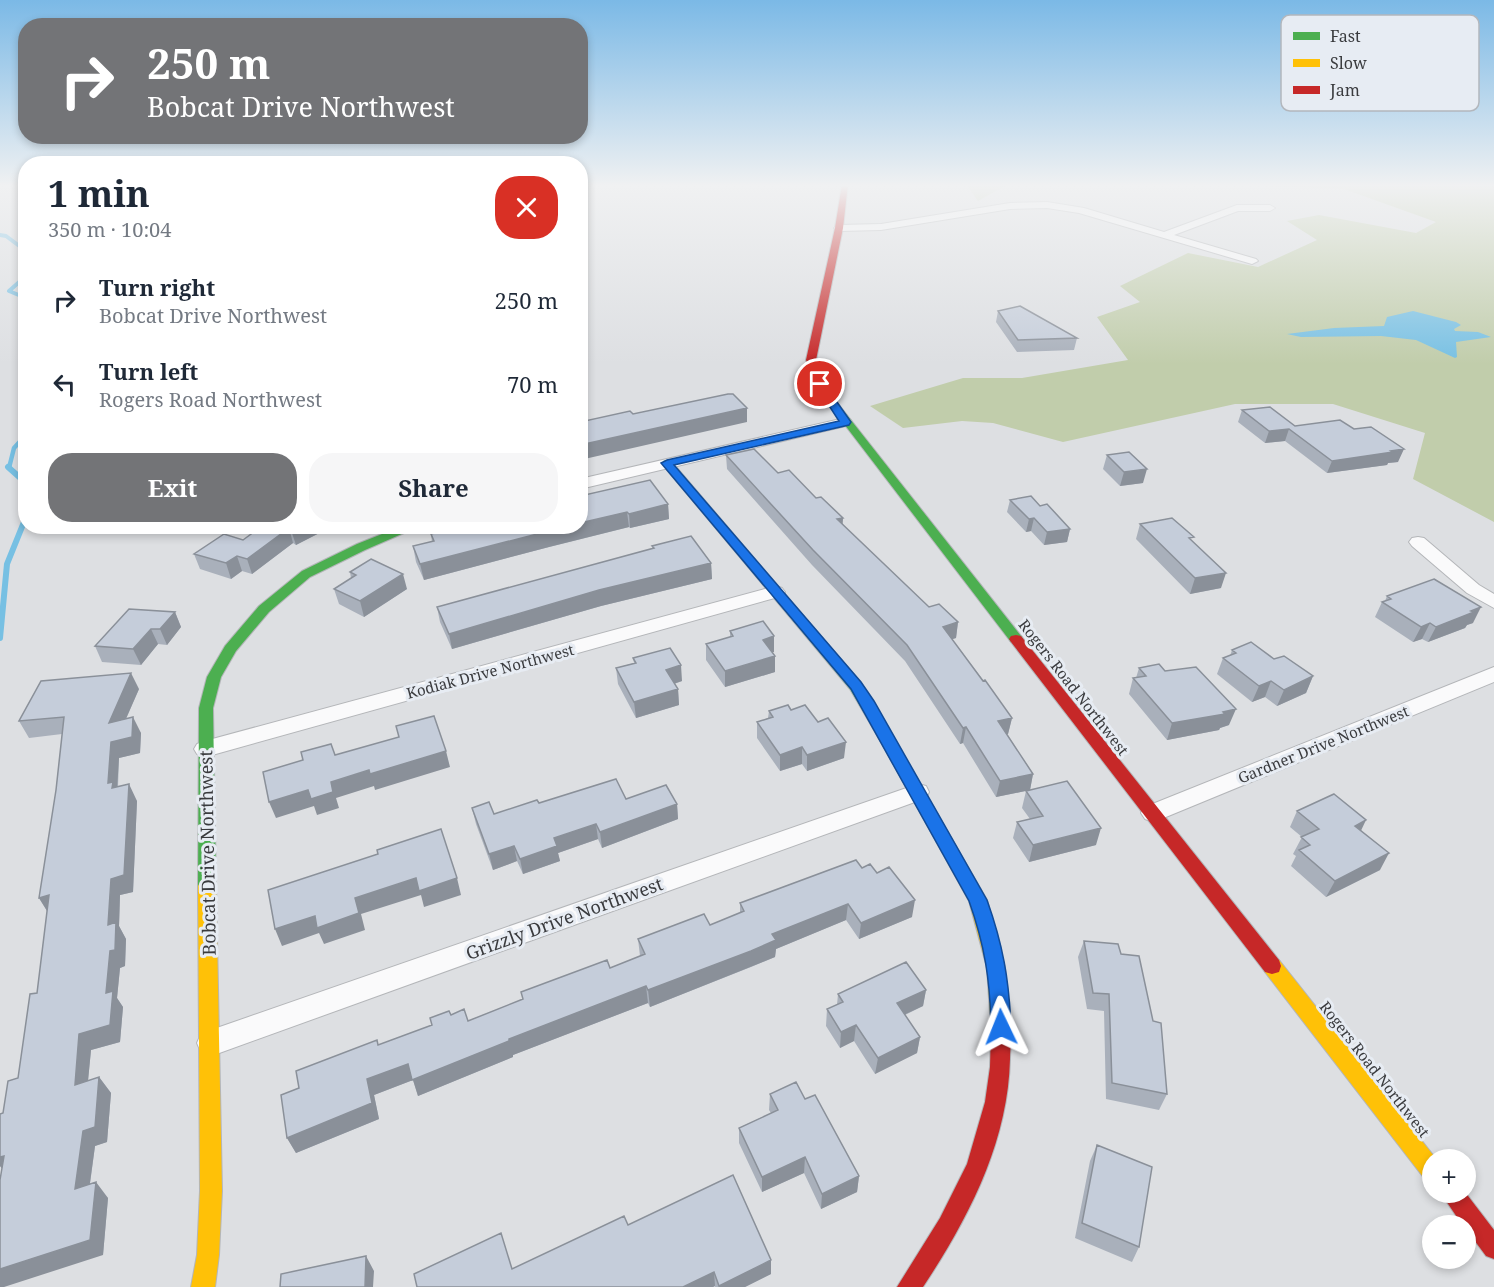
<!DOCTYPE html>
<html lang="en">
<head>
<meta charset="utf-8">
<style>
	body { margin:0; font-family:"Noto Serif",serif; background:#f6f6f7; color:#1f2937; height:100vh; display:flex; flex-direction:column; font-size:22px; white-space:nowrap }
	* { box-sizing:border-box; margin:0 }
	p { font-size:20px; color:#747a83 }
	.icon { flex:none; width:33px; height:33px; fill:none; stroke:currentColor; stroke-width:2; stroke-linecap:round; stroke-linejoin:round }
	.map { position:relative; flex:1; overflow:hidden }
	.drawer { position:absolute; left:18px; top:156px; width:570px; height:378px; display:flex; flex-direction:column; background:#fff; border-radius:24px; box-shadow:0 3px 9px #0003 }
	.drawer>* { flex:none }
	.banner { position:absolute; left:18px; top:18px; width:570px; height:126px; border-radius:24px; box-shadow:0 3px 9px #0003; background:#737477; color:#fff; overflow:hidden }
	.fabs { position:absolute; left:1422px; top:1149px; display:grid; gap:12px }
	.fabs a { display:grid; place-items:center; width:54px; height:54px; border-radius:50%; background:#fff; box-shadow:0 3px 9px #0003; font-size:30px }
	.pin { position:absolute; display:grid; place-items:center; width:51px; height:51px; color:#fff; margin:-26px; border:3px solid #fff; border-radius:50%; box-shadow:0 2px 6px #0007 }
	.me { position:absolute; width:66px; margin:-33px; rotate:358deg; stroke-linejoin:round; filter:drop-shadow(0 0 4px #0008) }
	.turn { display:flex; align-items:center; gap:21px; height:126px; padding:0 30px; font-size:27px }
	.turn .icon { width:78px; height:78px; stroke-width:2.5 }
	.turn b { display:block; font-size:42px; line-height:51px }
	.round { display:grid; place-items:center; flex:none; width:63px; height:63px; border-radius:24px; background:#f6f6f7 }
	.summary { display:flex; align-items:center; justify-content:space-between; height:102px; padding:0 30px }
	h1 { font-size:36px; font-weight:700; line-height:45px }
	.action { display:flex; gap:12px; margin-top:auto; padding:12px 30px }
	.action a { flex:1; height:69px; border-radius:24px; background:#737477; color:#fff; font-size:24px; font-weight:700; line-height:69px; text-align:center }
	.action a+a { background:#f6f6f7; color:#1f2937 }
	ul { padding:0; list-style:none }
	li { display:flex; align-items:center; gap:18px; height:84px; padding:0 30px }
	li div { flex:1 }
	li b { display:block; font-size:22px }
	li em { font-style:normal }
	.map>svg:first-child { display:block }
	.green { fill:#c1cdab }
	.water { fill:#77c0e3 }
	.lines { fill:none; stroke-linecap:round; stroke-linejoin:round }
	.stream-far2 { stroke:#77c0e3; stroke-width:4 }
	.stream-far1 { stroke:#77c0e3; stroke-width:4.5 }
	.stream { stroke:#77c0e3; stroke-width:6 }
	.street-casing { stroke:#b4b6b9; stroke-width:2 }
	.fast-casing { stroke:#b4b6b9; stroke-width:2 }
	.slow-casing { stroke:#b4b6b9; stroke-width:2 }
	.jam-casing { stroke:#b4b6b9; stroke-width:2 }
	.street { fill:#fafafb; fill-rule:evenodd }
	.fast { fill:#4caf50; fill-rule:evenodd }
	.slow { fill:#ffc107; fill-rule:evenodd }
	.jam { fill:#c62828; fill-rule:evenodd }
	.wall { fill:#a9b0bb }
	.shaded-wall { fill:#8a9099 }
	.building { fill:#c5cdda; stroke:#8a9099; stroke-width:1.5 }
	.route { fill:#1a73e8; stroke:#114b97; stroke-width:1.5 }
	.labels { text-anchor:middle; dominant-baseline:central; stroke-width:6; stroke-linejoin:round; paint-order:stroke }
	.street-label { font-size:15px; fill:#3a3b3e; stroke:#e7ecf3 }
	.near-street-label { font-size:18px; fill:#3a3b3e; stroke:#e7ecf3 }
	.key { fill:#e7ecf3; stroke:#b3b7bd; stroke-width:1.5 }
	.key-label { font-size:16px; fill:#3a3b3e }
</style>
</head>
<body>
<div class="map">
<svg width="1494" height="1287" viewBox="0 0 1494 1287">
	<rect width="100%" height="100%" fill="#dddfe2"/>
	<path class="green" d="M966,184h42l-30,17z
		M1211,184h283v338l-81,-43 12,-46 -92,-29h-98l-172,38 -70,-19 -31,-2 -59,7 -33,-22 93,-28h59l106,-18 -31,-43 43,-15 -20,-16 68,-33 70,14 59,-27 -30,-19 32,-6 97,18 20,-11 -92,-33z"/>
	<path class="water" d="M1413,311l43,11 5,3 -7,4 1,2 23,1 13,5 -35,5 1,15 -2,1 -39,-18 -35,-4 -80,1 -14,-3 47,-6 50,-2 3,-9z"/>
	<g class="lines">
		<path class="stream-far2" d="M0,235l6,1 20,15
			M26,276l-17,15 17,7"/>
		<path class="stream-far1" d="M9,468l5,-20 12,-13"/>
		<path class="stream" d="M8,467l18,16
			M0,638l7,-74 19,-47"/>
		<defs>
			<path id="street" d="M1047,202l37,6 80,24 73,-27h33l5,3 -5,3h-32l-64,24 82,24 2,2 -6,3 -173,-51 -32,-5 -37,1 -129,21 -42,1 -5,-3 5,-3 42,-1 129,-21z
				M845,418l5,1 2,3 -2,3 -270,64v-10z
				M1418,537l6,1 55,47 15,9v14l-27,-15 -55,-47 -3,-4 3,-4z
				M776,586l6,2 3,4 -3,4 -577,161 -8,-3 -3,-5 3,-5 8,-3z
				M1494,667v15l-333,137 -8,3 -8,-3 -4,-6 4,-6z
				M918,784l8,2 3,6 -3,6 -715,258 -10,-4 -4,-9 4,-9 10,-4z"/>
			<path id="fast" d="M825,390l3,1 193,245 2,3 -2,3h-10l-189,-247v-4z
				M667,460l4,1 190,222 32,55 -2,4h-10l-31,-53 -187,-224v-4z
				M402,526h18l-55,24 -55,27 -41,35 -33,39 -15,26 -8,31 3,178 -3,5 -6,2 -6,-2 -3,-5 1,-178 8,-31 18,-31 34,-40 43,-35 55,-27z"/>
			<path id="slow" d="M886,733l5,1 96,166 18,68 6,61 -3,6 -7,3 -7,-3 -3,-6 -4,-61 -18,-67 -90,-163 2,-4z
				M207,879l6,2 3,5 6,305 -3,64 -4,32h-24l6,-32 3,-64 -2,-305 3,-5z
				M1272,958l7,2 158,200h-5v21l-8,-3 -159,-206 -2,-6 2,-6z"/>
			<path id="jam" d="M842,184h6l-5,44 -27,132 14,33 -5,3 -5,-3 -14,-33 29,-132z
				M1016,635l5,1 258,324 2,6 -2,6 -7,2 -7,-2 -254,-330 -2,-3 2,-3z
				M1001,1020l7,3c5,11 2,24 2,36 -2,84 -42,160 -87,228h-26l43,-69 27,-54 18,-62 5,-35 1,-38 3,-6z
				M1440,1192h25l29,38v29l-8,-3 -20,-27v-3h-3z"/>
		</defs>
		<use href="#street" class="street-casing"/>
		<use href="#fast" class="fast-casing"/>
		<use href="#slow" class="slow-casing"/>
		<use href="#jam" class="jam-casing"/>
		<use href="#street" class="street"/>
		<use href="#fast" class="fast"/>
		<use href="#slow" class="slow"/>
		<use href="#jam" class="jam"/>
	</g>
	<path class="wall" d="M998,311l79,27 -3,12 -57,2 -21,-30z
		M1242,410l53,16 103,36 -10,1 -1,2 -60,8 -42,-32 -20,2 -27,-21z
		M726,455l52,18 38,25 27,20 -1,7 87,82 29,15 -2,16 -4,1 60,79 -4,16h-1l26,40 -3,16 -34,7 -33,-54 -3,1 -55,-83 -93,-96 -85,-96z
		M1107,455l36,28 -23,3 -17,-17z
		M580,496l88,8 1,15 -39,9 -1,-1 -80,20 -125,33 -8,-18 -3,-16 19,-4 -1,-8 149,-8z
		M1010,500l30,6 30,23 -3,13 -23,3 -13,-14 -5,1 -19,-20z
		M1140,524l81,64 -31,6 -54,-55z
		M262,526l69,1 -35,18 -3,-2 -41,31 -10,-3 -11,8 -31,-10 -6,-15 49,-14z
		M652,546l59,17 1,16 -111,27 -149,43 -12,-27 -3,-15 215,-58z
		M350,572l57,17 -43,28 -25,-13 -5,-15 17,-11z
		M1387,596l86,27 -6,2 -2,3 -37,14 -6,-3 -9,3 -38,-25 7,-15 3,-1z
		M175,612l6,15 -14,18 -9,-1 -17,21 -39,-3 -7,-16z
		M730,631l44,5v16h-2l3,4v16l-50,15 -19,-27v-16l24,-7z
		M1232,650l42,9 39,17 -7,17 -29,13 -12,-9 -13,5 -35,-28 6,-16 7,-2z
		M633,658l49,23 -8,3 4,5 1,16 -43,13 -18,-34 -2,-16 18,-5z
		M1139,668l26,3 64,54 -9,3 -1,2 -52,10 -38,-46 4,-16h3z
		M139,689l-13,30 15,14 -1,20 -21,5 -1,29 19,14 -4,91 -13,3 -1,31 7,13 -1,27 -5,2 -3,30 6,9 -3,35 -29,8 -3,31 11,-4 12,16 -4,49 -12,4 -5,38 18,14 -5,57 -103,-89v-52l3,-1 15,-35 19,-85 10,-82 -8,-13 17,-108 6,-56 -33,4 -10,-17z
		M791,710l53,48 -37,13 -5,-7 -22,7 -23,-33v-16l11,-4 1,-7z
		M1026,791l70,54 -67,17 -16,-24 4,-16 13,-3 -8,-11z
		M626,799l51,5 1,15 -76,29 -4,-9 -40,14 2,8 -37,13 -6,-13 -24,9 -17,-46 -4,-16 22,6z
		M1297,811l64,19 19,40 -54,27 -35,-31 5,-10 -3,-2 9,-17 -12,-10z
		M862,868l50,49 -53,22 -13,-19 -70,29 -1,8 -24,10 -101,40 -2,-4 -135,52v2l-95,39 -5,-16 -39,15 5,24 -83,34 -9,-15 90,-98 1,5 54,-20 19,-10 17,6 55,-22 -2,-7 89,-24 30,-12 -2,-17 72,-14 30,-12v-10z
		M1084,941l37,13 46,140 -8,16 -53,-11 -2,-88 -17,-2 -9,-52z
		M926,990l-3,16 -18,9 15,22 -3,16 -42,21 -21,-33 -14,7 -14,-22 1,-17 10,-4 1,-11z
		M770,1094l35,5 54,77 -2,16 -36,17 -17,-36 -42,19 -23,-49v-15l32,-15 -2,-3z
		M1097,1145l42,102 -7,15 -57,-24 15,-77z
		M628,1225l143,49 -26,13h-30v-1l-2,1h-296l95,-18z"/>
	<path class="shaded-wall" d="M747,408v14l-167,38v-15z
		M1289,429l-4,12 -20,2 4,-12z
		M1404,449l-6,13 -10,1 -1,2 -60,8 5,-12z
		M1147,469l-4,14 -23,3 4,-14z
		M668,504l1,15 -39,9 -1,-14z
		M627,512l2,15 -80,20 -125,33 -4,-16 148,-38h12v-3z
		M843,518l-1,14 -5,-13z
		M1034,518l-3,13 -5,1 3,-13z
		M298,526h33v1l-35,18 -5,-15z
		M289,528l4,15 -41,31 -5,-15z
		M1070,529l-3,13 -23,3 3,-13z
		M237,556l5,15 -11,8 -5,-16z
		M711,563l1,16 -111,27 -149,43 -3,-15 150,-44z
		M1226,573l-5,15 -31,6 5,-16z
		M403,574l4,15 -43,28 -4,-16z
		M1481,607l-8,16 -6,2 -2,3 -37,14 8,-15z
		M175,612l6,15 -14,18 -7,-16z
		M958,622l-2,16 -16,5 3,-16z
		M1430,623l-8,16 -9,3 8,-15z
		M151,629l7,15 -17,21 -8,-16z
		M774,636v16l-11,3v-15z
		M775,656v16l-50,15v-16z
		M681,665l1,16 -15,5 -1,-16z
		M131,673l8,16 -22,50 -8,-16z
		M1313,676l-7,17 -29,13 7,-16z
		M1271,681l-6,16 -13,5 7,-16z
		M678,689l1,16 -43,13 -2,-16z
		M1236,709l-7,16 -9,3 -1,2 -52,10 5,-17z
		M133,717l8,16 -1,20 -21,5 -2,32 5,8 -14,-15 3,-41z
		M1012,718l-4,16 -13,3 3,-16z
		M966,727l-3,16 -3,1 3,-16z
		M846,742l-2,16 -37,13v-16z
		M802,747v17l-22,7v-16z
		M446,751l4,16 -75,23 -1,-4 -38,12 3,10 -22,7 -3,-9 -38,12 -7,-16 100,-32z
		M1033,774l-3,16 -34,7 4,-16z
		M129,784l8,17 -4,91 -13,3 -1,31 7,13 -1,27 -5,2 -3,30 6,9 -3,35 -29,8 -5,51 -11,-16 4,-51 27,-41 4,-42 -2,-26 3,-46z
		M677,804l1,15 -76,29 -2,-16z
		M1366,820l-8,17 -3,-11z
		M596,824l2,15 -40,14 2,8 -37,13 -3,-15 34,-21z
		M1101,828l-5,17 -67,17 4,-17z
		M514,846l3,15 -24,9 -4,-16z
		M1389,853l-9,17 -54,27 9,-16z
		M416,878h41l4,17 -37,12 -3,-12 -60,19 4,16 -41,14 -5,-11 -37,13 -7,-17 80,-31z
		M49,895v19l-10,-16z
		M915,900l-3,17 -53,22 2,-16z
		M848,904l-2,16 -70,29 -1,8 -125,50 -2,-17 124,-56z
		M646,986l2,17 -135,52v2l-95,39 -5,-16 -39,15 5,24 -83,34 -9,-15 80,-59 41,-15 101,-25z
		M926,990l-3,16 -28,13 2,-16z
		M856,1025l-2,16 -14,7 1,-16z
		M920,1037l-3,16 -42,21 3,-16z
		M99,1077l12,16 -4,49 -12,4 -8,58 -12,-15 8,-58z
		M0,1143l10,12 -3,20 -7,-9z
		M805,1157l-1,16 -42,19v-15z
		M859,1176l-2,16 -36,17 1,-15z
		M96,1182l12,16 -5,57 -99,32h-4v-18z
		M366,1256l8,15 -1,16h-8z
		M771,1260v14l-26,13h-26v-1z
		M714,1272l1,14 -2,1h-30z"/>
	<path class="building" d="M1020,306l57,32 -59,2 -20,-29z
		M728,394h5l14,14 -167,37v-23l50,-11 3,3z
		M1270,407l25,19 45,-6 14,9 17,-2 33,22 -13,2 2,1 -61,9 -43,-32 -20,2 -27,-21z
		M754,449l24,24 11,-3 27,28 5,-1 22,21 -6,1 92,88 10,-3 19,18 -15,5 40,54 2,-1 27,38 -14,3 35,53 -33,7 -34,-54 -3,1 -56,-83 -94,-95 -87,-95z
		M1129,452l18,17 -23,3 -17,-17z
		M650,480l18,24 -39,10 -2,-2 -47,11v-27z
		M1031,496l9,10 7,-2 23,25 -23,3 -13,-14 -5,1 -19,-19z
		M1172,518l22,19 -5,1 37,35 -31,5 -55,-54z
		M262,526h36l-7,4 -2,-2 -42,31 -10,-3 -11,7 -32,-9 30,-20 19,6z
		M459,526h109l-148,38 -7,-18 21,-5 -3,-7z
		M691,536l20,27 -112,27 -150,44 -12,-27 217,-59 -2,-2z
		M371,559l32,15 -43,27 -26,-12 22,-14 -6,-3z
		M1434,579l47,28 -10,4 3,1 -38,15 -6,-4 -9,4 -39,-25 9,-3 -4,-3z
		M129,609l46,3 -15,17h-9l-18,20 -38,-3z
		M763,621l11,15 -11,4 12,16 -50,15 -19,-27 27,-8 -3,-5z
		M1251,642l23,17 10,-3 29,20 -29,14 -13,-9 -12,5 -36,-28 13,-5 -4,-3z
		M670,648l11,17 -15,5 12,19 -44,13 -18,-34 20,-5 -3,-5z
		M1159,664l6,7 31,-4 40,42 -13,3 2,2 -53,9 -39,-45 13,-2 -7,-8z
		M131,673l-22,50 24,-6 -1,20 -21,5 -3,41 5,-1 -1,6 17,-4 -5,91 -13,4 -3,46 8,-3 -1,28 -5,1 -4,42 7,-2 -3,34 -31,9 -4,51 24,-8 -4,50 -12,4 -8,58 21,-7 -6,58 -90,29v-89l4,-24 -4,1v-43l3,-1 5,-32 10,-3 12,-84 7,-1 12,-98 -10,3 17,-108 8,-73 -45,4 22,-40z
		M788,705l3,5 14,-5 13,17 10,-4 18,24 -39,13 -5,-8 -22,8 -23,-33 16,-5 -4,-6z
		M434,716l12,35 -76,23 -1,-4 -38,12 2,10 -22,7 -3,-9 -39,12 -6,-30 40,-12 -2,-8 30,-8 4,11 64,-18 -3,-11z
		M616,779l10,20 40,-14 11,19 -77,28 -4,-8 -42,14 3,8 -37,13 -6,-13 -25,8 -17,-46 17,-6 5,12 43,-14 2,3z
		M1067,781l34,47 -68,17 -16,-23 26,-6 -17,-25z
		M1334,794l32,26 -11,6 34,27 -54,28 -36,-31 11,-5 -9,-8 18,-8 -22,-18z
		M441,829l16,49 -38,13 -3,-13 -61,20 4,15 -42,15 -2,-12 -40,13 -7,-39 110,-36 -1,-4z
		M856,860l6,8 8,-4 7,9 12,-6 26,33 -54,23 -13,-19 -76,30 4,6 -25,11 -103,39 -2,-4 -137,53v2l-97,39 -4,-16 -41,15 5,24 -85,35 -6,-43 18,-7 -3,-17 81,-31 1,5 54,-20 -2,-7 19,-7 2,4 13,-6 4,12 55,-22 -2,-7 86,-32 3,8 35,-14 -7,-15 66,-25 6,11 34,-14 -4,-8z
		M1084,941l34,3 3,10 18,2 14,65 8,2 6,71 -55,-11 -3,-89 -16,-1z
		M906,962l20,28 -29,13 23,34 -42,21 -22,-33 -15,7 -14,-23 16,-7 -5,-8z
		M796,1082l9,17 10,-4 44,81 -37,18 -17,-37 -43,20 -23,-49 39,-18 -8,-16z
		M1097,1145l55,22 -13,80 -57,-24z
		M733,1175l38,85 -52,26 -5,-14 -31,15h-266l-3,-13 87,-41 11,36 112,-53 4,9z
		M366,1256l-1,31h-85l1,-13z"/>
	<linearGradient id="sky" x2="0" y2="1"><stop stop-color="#7bb9e6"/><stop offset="0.51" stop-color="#f0f1f2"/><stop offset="1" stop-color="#f0f1f2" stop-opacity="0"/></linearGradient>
	<rect width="1494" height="364" fill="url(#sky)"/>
	<path class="route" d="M816,382h7l28,40 -2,3 -175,40 187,217 13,19 113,199c16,45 22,79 24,127l-3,7 -7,2 -7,-2 -3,-7c-1,-47 -6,-81 -22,-126l-118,-212 -190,-226 6,-3 172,-39 -24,-37z"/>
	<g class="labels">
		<g class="street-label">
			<text transform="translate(490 671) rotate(-15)">Kodiak Drive Northwest</text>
			<text transform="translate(1074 687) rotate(52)">Rogers Road Northwest</text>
			<text transform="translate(1323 744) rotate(-22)">Gardner Drive Northwest</text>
			<text transform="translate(1375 1069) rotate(52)">Rogers Road Northwest</text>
		</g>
		<g class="near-street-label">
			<text transform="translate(207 853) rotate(-91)">Bobcat Drive Northwest</text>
			<text transform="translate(564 918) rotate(-20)">Grizzly Drive Northwest</text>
		</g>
	</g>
	<rect x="1281" y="15" width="198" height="96" rx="9" class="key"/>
	<rect x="1293" y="32" width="27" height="8" fill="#4caf50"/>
	<rect x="1293" y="59" width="27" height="8" fill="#ffc107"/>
	<rect x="1293" y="86" width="27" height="8" fill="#c62828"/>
	<g class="key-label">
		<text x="1330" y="42">Fast</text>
		<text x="1330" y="69">Slow</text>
		<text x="1330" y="96">Jam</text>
	</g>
</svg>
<div class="fabs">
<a>+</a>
<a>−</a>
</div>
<div class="pin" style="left:820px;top:384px;background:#d93025"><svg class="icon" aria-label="arrive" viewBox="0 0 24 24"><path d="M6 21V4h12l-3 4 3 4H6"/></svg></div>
<svg class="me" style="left:1001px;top:1027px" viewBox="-20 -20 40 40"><path d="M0-17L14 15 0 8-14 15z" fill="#1a73e8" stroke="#fff" stroke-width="4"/></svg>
<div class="banner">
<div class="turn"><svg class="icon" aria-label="right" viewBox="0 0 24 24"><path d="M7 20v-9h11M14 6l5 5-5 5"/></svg><div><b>250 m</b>Bobcat Drive Northwest</div></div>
</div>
<section class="drawer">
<div class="summary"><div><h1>1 min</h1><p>350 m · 10:04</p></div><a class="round" style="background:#d93025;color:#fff"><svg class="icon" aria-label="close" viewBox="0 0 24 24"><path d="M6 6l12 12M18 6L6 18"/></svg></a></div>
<ul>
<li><svg class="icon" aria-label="right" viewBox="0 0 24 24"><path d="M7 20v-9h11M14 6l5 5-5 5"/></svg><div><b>Turn right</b><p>Bobcat Drive Northwest</p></div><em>250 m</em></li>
<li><svg class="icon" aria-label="left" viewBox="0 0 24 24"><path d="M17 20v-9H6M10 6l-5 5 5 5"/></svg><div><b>Turn left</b><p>Rogers Road Northwest</p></div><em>70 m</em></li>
</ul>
<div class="action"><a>Exit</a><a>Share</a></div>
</section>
</div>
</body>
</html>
